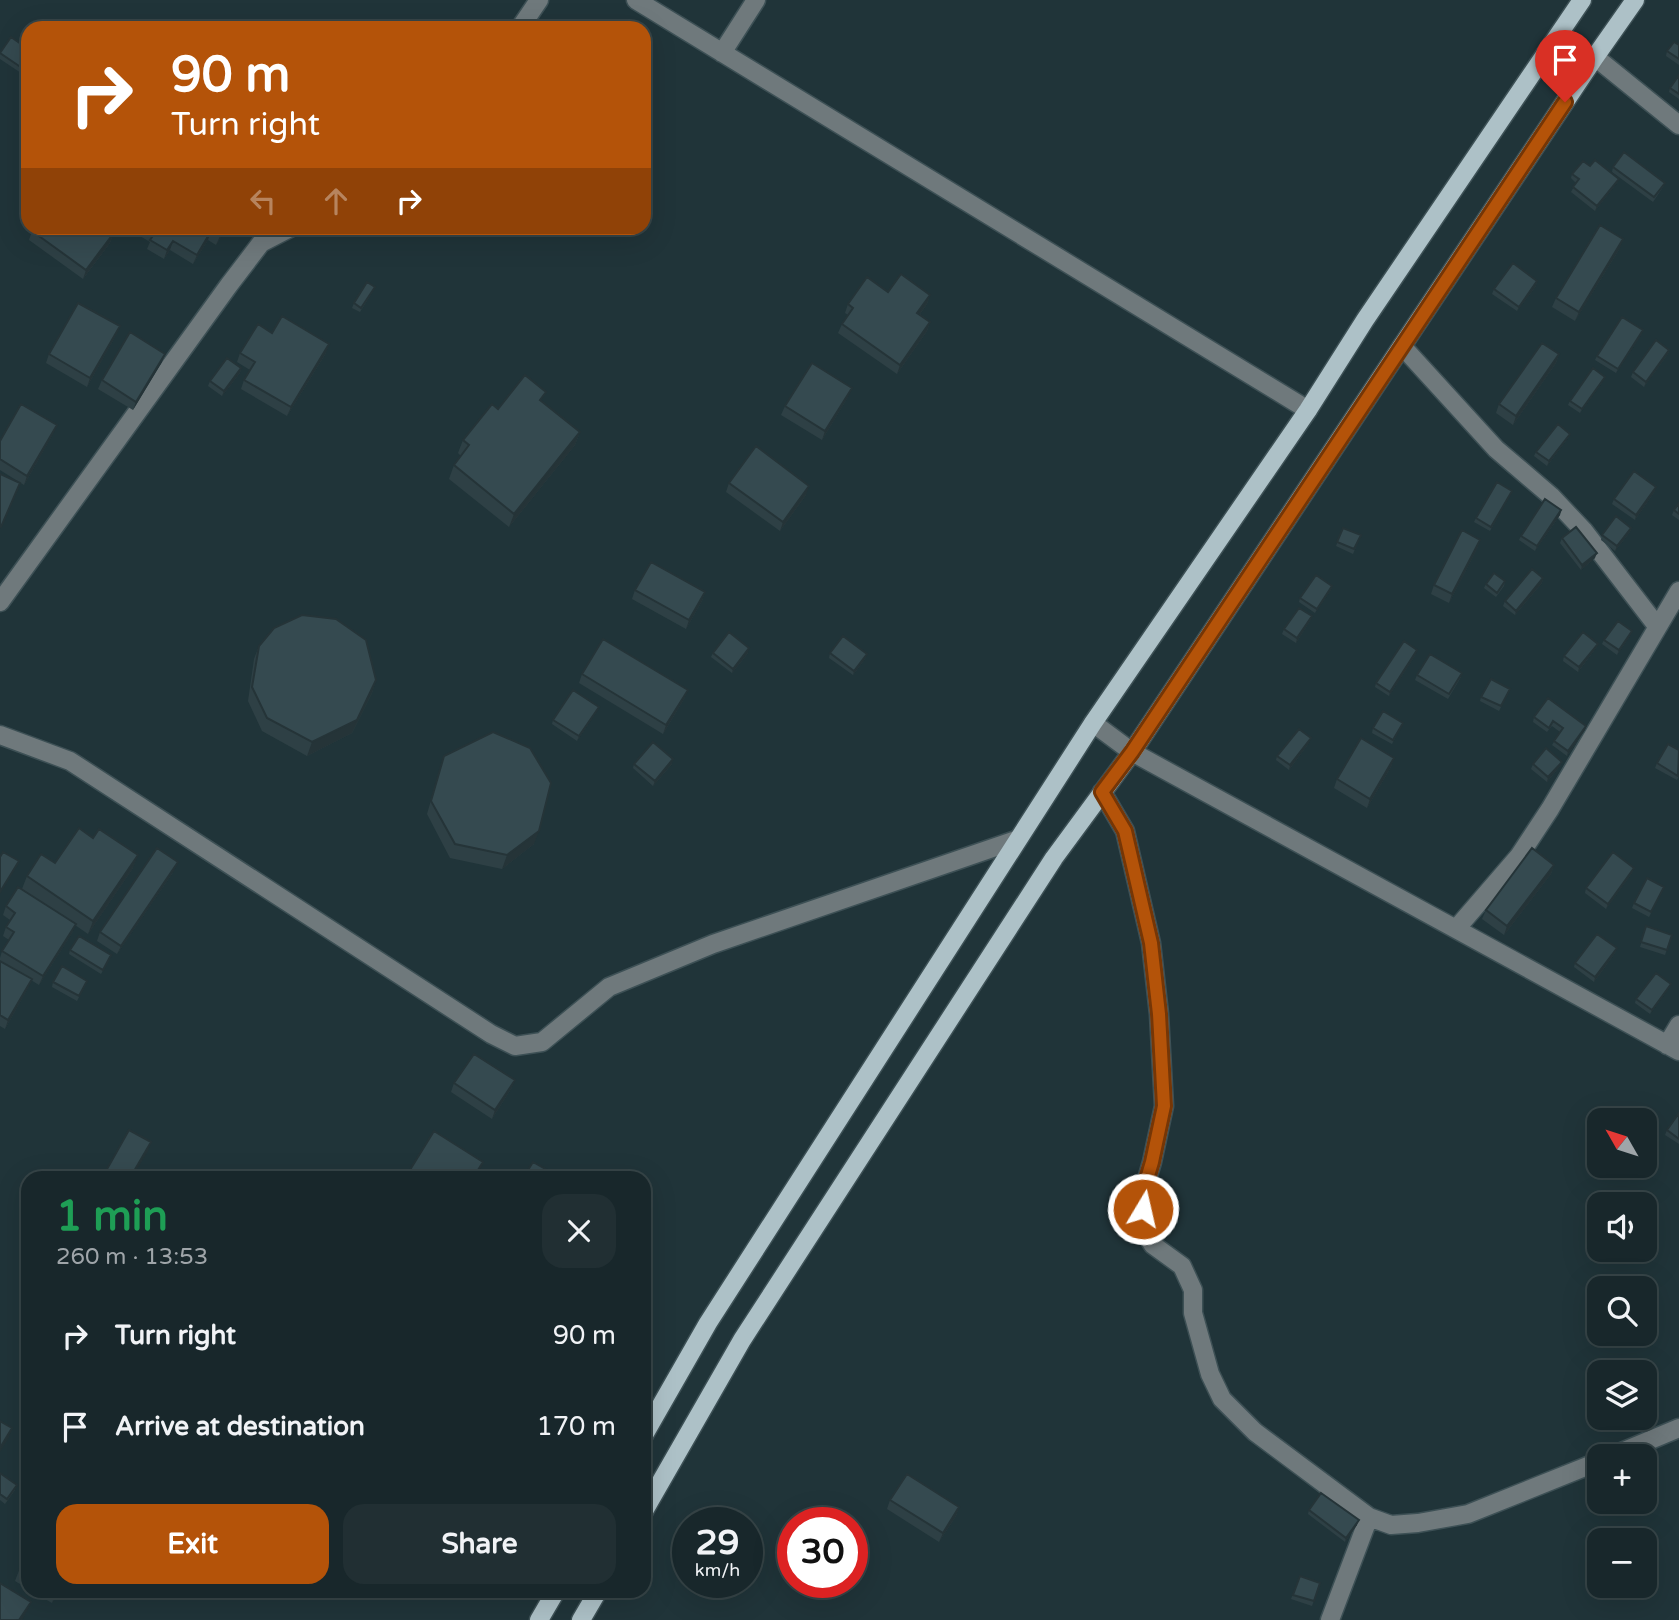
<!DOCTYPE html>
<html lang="en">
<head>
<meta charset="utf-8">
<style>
	body { margin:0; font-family:"Varela Round",sans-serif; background:#212f33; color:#f1f3f6; height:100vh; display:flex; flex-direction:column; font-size:26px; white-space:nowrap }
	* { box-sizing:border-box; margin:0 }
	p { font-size:23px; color:#9fa5a9 }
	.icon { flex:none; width:38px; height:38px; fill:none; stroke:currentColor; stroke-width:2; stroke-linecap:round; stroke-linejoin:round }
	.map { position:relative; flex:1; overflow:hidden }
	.drawer { position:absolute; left:21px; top:1171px; width:630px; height:427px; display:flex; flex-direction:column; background:#18272b; border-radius:21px; box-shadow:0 7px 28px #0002,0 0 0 2px #364447 }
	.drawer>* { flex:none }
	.top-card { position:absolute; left:21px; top:21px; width:630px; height:214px; border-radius:21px; box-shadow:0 7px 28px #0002,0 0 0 2px #364447; background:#b45309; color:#fff; overflow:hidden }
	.needle { width:46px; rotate:309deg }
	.controls { position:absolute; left:1587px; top:1108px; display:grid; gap:14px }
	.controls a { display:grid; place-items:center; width:70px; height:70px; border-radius:14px; background:#18272b; box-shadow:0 7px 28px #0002,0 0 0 2px #364447; font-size:35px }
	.speed { position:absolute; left:672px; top:1507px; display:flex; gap:14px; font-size:35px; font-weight:700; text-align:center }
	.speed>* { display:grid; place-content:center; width:91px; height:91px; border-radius:50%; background:#18272b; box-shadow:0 7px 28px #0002,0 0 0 2px #364447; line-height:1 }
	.speed small { font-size:18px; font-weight:400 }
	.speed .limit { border:10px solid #d22; background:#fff; color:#111 }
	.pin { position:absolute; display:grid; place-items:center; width:60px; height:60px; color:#fff; margin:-72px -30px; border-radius:50% 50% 50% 0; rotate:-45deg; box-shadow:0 0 7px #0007 }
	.pin .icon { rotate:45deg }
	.me { position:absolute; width:77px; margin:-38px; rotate:9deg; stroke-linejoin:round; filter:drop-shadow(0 0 5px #0008) }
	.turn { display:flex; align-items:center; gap:24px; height:147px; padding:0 35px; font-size:32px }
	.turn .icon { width:91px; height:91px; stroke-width:2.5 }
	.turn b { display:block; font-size:49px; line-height:60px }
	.lanes { display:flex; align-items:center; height:66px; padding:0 35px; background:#0003; justify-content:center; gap:35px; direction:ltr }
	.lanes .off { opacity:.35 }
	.round { display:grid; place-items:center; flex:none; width:74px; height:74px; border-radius:21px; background:#212f33 }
	.summary { display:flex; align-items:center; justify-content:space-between; height:119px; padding:0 35px }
	h1 { font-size:42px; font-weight:700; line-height:52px; color:#1e9e55 }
	.action { display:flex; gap:14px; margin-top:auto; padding:14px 35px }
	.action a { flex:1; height:80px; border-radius:21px; background:#b45309; color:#fff; font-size:28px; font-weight:700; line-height:80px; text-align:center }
	.action a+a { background:#212f33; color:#f1f3f6 }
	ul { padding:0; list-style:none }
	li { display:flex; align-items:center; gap:21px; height:91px; padding:0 35px }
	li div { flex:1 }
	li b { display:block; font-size:26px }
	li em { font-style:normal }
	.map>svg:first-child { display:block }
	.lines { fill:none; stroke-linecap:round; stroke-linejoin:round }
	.minor-casing { stroke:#3d5055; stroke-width:21 }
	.major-casing { stroke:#3d5055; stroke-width:21 }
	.minor { stroke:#6f797c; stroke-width:18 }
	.major { stroke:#adc1c7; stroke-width:18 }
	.wall { fill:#2e4045 }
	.shaded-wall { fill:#253438 }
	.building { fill:#354a50; stroke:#253438; stroke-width:2 }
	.route-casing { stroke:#753606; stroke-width:18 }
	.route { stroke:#b45309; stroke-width:12 }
</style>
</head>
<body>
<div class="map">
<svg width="1679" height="1620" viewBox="0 0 1679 1620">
	<rect width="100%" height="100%" fill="#203439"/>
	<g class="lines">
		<defs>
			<path id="minor" d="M636,0l672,410
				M520,28l19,-28
				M722,53l34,-53
				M1595,57l84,68
				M1402,346l94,103 55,47 33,35 73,95
				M0,602l229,-317 32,-42 29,-15
				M1093,723l39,29 547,299
				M0,735l70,26 421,273 24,12 27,-4 67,-55 104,-43 303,-104
				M1102,792l23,39 26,112 8,71 5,92 -12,56 -8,27 -2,39 11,17 29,21 11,24v23l17,61 12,25 33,33 114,85 22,8 27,-2 50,-9 132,-53
				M1456,929l63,-73 31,-47 129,-218
				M1667,1045l12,-20
				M1612,1456l67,-28
				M1330,1620l39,-103"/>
			<path id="major" d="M644,1435l64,-112 385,-600 215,-313 57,-90 217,-320
				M644,1511l98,-171 312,-482 78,-106 270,-406 193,-289 40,-57
				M539,1620l17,-29
				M581,1620l17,-29"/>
		</defs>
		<use href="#minor" class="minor-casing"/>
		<use href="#major" class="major-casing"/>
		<use href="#minor" class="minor"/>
		<use href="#major" class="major"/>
	</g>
	<path class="wall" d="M1679,45v20l-13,-9 1,-5z
		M28,49v13l-7,11 -21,-14v-6z
		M1679,75v24l-10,-7 1,-4z
		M1590,166l29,13 -2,4 -22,28 -24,-19 5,-9 -5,-5 1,-4z
		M1613,167l52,16 -2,4 -10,15 -41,-30z
		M130,228h97l-11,17 -8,-5 -15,24 -23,-14 -6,9 -17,-10 3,-7 -20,-12z
		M32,231l81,3 -3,9 -27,36 -54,-39z
		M1620,248l-45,73 -23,-14 4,-9z
		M1537,281l-1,5 -19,25 -25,-17 2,-5z
		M373,291l-13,21 -8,-4 2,-5z
		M888,292l42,3 -3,9 -7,10 10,8 -3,9 -30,43 -59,-41 4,-9 6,-9 -3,-2 3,-9z
		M120,326l-4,9 -29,52 -41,-24 3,-9z
		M1643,330l-2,5 -25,38 -21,-13 2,-4z
		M272,333l54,20 -39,63 -46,-27 3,-9 6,-10 -13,-8 3,-9z
		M1669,350l-1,4 -24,33 -13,-10 2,-5z
		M1559,354l-3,9 -43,62 -17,-12 3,-9z
		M162,362l-29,48 -35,-21 4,-9z
		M241,368l-1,5 -18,23 -14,-10 2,-5z
		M1603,381l-23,32 -12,-8 2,-4z
		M848,397l-26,43 -41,-25 4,-9z
		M543,402l37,30 -5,13 -66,82 -60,-48 5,-14 7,-9 -3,-3 5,-13 35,-31z
		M53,434l-29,51 -24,-15v-29z
		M1570,434l-2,4 -21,28 -13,-10 2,-4z
		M729,483l77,12 -26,36 -54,-39z
		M1512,491l-22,40 -16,-9 2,-4z
		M1655,491l-20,29 -23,-16 2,-5z
		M1679,503v17l-7,-5 2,-5z
		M1561,510l-1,5 -25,36 -16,-11 2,-4z
		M1343,528l18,7 -8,19 -17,-8z
		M1631,528l-1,4 -15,19 -14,-11 1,-5z
		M1562,538l33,20 -14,12 -21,-27z
		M1480,540l-3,9 -28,54 -18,-9 3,-9z
		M1543,578l-1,5 -27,32 -12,-9 2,-5z
		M1505,581l-1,5 -8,11 -12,-9 2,-4z
		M1332,586l-1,4 -16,23 -16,-11 1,-4z
		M635,590l70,2 -3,9 -16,28 -54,-30z
		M1312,616l-2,5 -14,22 -14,-9 2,-5z
		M1630,636l-13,19 -15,-11 2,-4z
		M1598,644l-2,4 -18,24 -15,-11 1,-5z
		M259,646l117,34 -4,13 -20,40 -45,23 -45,-25 -14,-30 6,-42z
		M713,653h35l-16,20 -21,-16z
		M830,653l37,1 -2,5 -12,16 -24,-17z
		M1416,654l-27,42 -14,-9 1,-4z
		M582,674l106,16 -4,9 -21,35 -84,-51z
		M1417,675l44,2 -13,22 -33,-19z
		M1510,689l-11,22 -19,-10 1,-4z
		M597,711l-20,30 -25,-17 1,-4z
		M1534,717l52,9 -1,4 -18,26 -15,-11 8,-13 -8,-6 -5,6 -14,-10z
		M1403,723l-11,21 -20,-11 1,-5z
		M1309,743l-20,27 -13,-10 1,-4z
		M1679,750v26l-2,4 -22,-12 2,-5z
		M444,756l90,88 -32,25 -52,-11 -23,-44z
		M1394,758l-3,9 -24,41 -33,-20 3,-9z
		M1562,762l-2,4 -13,16 -16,-13 2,-5z
		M634,764h38l-19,22 -20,-18z
		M55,863l78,5 -45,66 -13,-9 -3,8 -33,52 -8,-5 -3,8 -23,41 -5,-3v-68l2,-7 7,-11 -6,-4 3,-9 4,-7 -7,-5 3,-9 34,-5 -18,-12 5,-13z
		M1554,865l-3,9 -47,61 -22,-16 4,-9z
		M1634,868l-2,5 -26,36 -21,-16 1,-5z
		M174,871l-57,83 -20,-13 3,-9z
		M1664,887l-15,30 -17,-9 2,-5z
		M1646,926l26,9 -7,20 -25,-8z
		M1617,948l-2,5 -21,29 -20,-15 1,-4z
		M70,950l39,10 -8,14 -32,-20z
		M87,981l-10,20 -25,-14 1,-5z
		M1669,988l-19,26 -15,-11 1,-4z
		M515,1080l-4,9 -19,30 -41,-27 3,-9z
		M1679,1113v31l-14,-9 2,-5z
		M0,1473l15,17 -10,14 -5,-4z
		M890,1500l69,7 -3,9 -17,26 -52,-33z
		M1309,1510l48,15 -12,17 -37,-28z
		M28,1554v35l-13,-8 5,-13z
		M1300,1576l20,7 -8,23 -21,-7z
		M31,1591h28l-7,12z"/>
	<path class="shaded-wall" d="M1619,179l-2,4 -22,28 2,-5z
		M225,228h2l-11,17 4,-9z
		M211,231l-3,9 -15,24 4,-9z
		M113,234l-3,9 -27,36 3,-9z
		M1623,239l-3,9 -45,73 4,-9z
		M173,241l-3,9 -6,9 3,-9z
		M1537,281l-1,5 -19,25 2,-4z
		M930,295l-3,9 -13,18 3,-9z
		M930,322l-3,9 -30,43 3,-9z
		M120,326l-4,9 -29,52 3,-9z
		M1643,330l-2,5 -25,38 2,-4z
		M329,344l-3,9 -39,63 4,-9z
		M1669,350l-1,4 -24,33 2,-5z
		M165,354l-3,8 -29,48 3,-8z
		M1559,354l-3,9 -43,62 3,-9z
		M241,368l-1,5 -18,23 2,-5z
		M1605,377l-2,4 -23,32 2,-4z
		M852,388l-4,9 -26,43 3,-9z
		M57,425l-4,9 -29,51 3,-9z
		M580,432l-5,13 -66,82 5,-13z
		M1570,434l-2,4 -21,28 2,-5z
		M809,486l-3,9 -26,36 3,-9z
		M1656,487l-1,4 -20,29 1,-5z
		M1561,510l-1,5 -25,36 2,-5z
		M1631,528l-1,4 -15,19 2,-5z
		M1480,540l-3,9 -28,54 3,-9z
		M1597,553l-2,5 -14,12 1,-5z
		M1543,578l-1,5 -27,32 1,-4z
		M1332,586l-1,4 -16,23 2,-4z
		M705,592l-3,9 -16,28 3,-9z
		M1312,616l-2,5 -14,22 1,-5z
		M1632,631l-2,5 -13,19 2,-5z
		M1598,644l-2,4 -18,24 1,-5z
		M749,648l-1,5 -16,20 1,-4z
		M1417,650l-1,4 -27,42 1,-4z
		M867,654l-2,5 -12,16 1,-4z
		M376,680l-4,13 -20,40 -45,23 5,-14z
		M688,690l-4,9 -21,35 3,-9z
		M599,707l-2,4 -20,30 2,-5z
		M1586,726l-1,4 -18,26 1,-5z
		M1311,738l-2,5 -20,27 1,-5z
		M1394,758l-3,9 -24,41 3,-9z
		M673,759l-1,5 -19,22 2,-5z
		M1562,762l-2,4 -13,16 1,-5z
		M539,831l-5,13 -32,25 5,-14z
		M138,855l-5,13 -45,66 5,-13z
		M178,862l-4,9 -57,83 4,-8z
		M1554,865l-3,9 -47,61 3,-9z
		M1634,868l-2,5 -26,36 2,-5z
		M76,924l-4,9 -33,52 4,-9z
		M1617,948l-2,5 -21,29 1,-5z
		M32,979l-4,9 -23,41 3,-9z
		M1671,984l-2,4 -19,26 2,-4z
		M515,1080l-4,9 -19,30 3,-9z
		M151,1142l-3,9 -16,27h-2z
		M483,1162l-3,9 -4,7h-3z
		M12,1428l-3,9 -9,15v-4z
		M959,1507l-3,9 -17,26 4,-9z
		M1359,1520l-2,5 -12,17 1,-4z
		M56,1591h3l-7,12z
		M31,1602l-4,9 -5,9h-3z"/>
	<path class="building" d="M11,37l17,12v11l-6,8 -22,-15z
		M1674,42l5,3v14l-12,-8z
		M1679,75v19l-9,-6z
		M1624,152l41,31 -11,14 -41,-30z
		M1595,160l24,19 -22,27 -24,-19 6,-8 -7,-5 11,-13 7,5z
		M1600,225l23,14 -44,73 -23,-14z
		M35,228h69l9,6 -27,36 -54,-39z
		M144,228h81l-5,8 -9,-5 -14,24 -24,-14 -6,9 -17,-10 5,-7z
		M1513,263l24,18 -18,26 -25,-18z
		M901,274l29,21 -13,18 13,9 -30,43 -58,-41 11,-16 -5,-4 19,-27 21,15z
		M367,282l8,5 -14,21 -7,-5z
		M78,303l42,23 -30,52 -41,-24z
		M282,316l47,28 -38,63 -47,-27 11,-18 -15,-9 18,-29 14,9z
		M1622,317l21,13 -25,39 -21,-13z
		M130,332l35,22 -29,48 -34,-22z
		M1656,340l13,10 -23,32 -13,-10z
		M1542,343l17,11 -43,62 -17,-12z
		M227,358l14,10 -17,23 -14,-10z
		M812,363l40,25 -27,43 -40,-25z
		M1593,368l12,9 -23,32 -12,-8z
		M525,375l21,17 -6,8 40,32 -66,82 -60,-49 15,-20 -6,-5 29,-36 6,5z
		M21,404l36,21 -30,51 -27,-17v-18z
		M1558,424l12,10 -21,27 -13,-9z
		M756,446l53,40 -26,36 -54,-39z
		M1634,471l22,16 -20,28 -22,-16z
		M0,474l20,9 -19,44 -1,-1z
		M1497,482l15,9 -21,36 -15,-9z
		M1545,499l16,11 -24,36 -16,-10z
		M1679,503v11l-5,-4z
		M1616,516l15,12 -14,18 -15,-11z
		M1576,527l21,26 -15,12 -20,-27z
		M1343,528l18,7 -7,14 -17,-7z
		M1462,530l18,10 -28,54 -18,-9z
		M651,562l54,30 -16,28 -54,-30z
		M1532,569l11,9 -27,33 -11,-10z
		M1494,573l11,8 -8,12 -11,-9z
		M1316,575l16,11 -15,23 -17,-11z
		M1299,608l13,8 -15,22 -13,-9z
		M302,615l34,4 30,21 10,40 -19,40 -45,22 -45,-24 -15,-31 7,-41 15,-18z
		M1618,621l14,10 -13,19 -15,-10z
		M729,632l20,16 -16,21 -20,-16z
		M1583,632l15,12 -19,23 -15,-11z
		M843,636l24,18 -13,17 -24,-18z
		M603,639l85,51 -22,35 -84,-51z
		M1404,641l13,9 -27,42 -14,-9z
		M1430,654l32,19 -13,21 -32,-19z
		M1491,679l19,10 -9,17 -20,-9z
		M573,690l26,17 -20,29 -26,-16z
		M1548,698l38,28 -18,25 -14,-10 9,-13 -10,-7 -4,7 -15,-11z
		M1383,711l20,12 -10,17 -20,-12z
		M1299,729l12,9 -21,27 -13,-9z
		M493,732l37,16 21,35 -12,48 -32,24 -52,-11 -24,-43 13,-45z
		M1361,738l33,20 -24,41 -33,-20z
		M653,742l20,17 -18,22 -21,-17z
		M1668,744l11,6 -1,26 -21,-13z
		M1546,748l16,14 -14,15 -15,-13z
		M79,828l14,10 6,-9 39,26 -45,66 -66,-45 14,-22 14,9z
		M157,848l21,14 -57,84 -21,-14z
		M1532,848l22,17 -47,61 -21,-16z
		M3,852l16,9 -19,31v-35z
		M1613,852l21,16 -26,36 -22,-16z
		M1647,878l17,9 -13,25 -17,-9z
		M18,887l58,37 -33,52 -41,-25 12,-19 -8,-5 9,-14 -9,-7z
		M1646,926l26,9 -5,15 -26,-8z
		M1597,934l20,14 -22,29 -20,-14z
		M79,936l32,19 -8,15 -33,-20z
		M0,961l32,18 -24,41 -8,-5z
		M62,966l25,15 -8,15 -26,-14z
		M1656,973l15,11 -19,26 -16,-11z
		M474,1054l41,26 -20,30 -41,-27z
		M1679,1113v26l-12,-9z
		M129,1130l22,12 -21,36h-28z
		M434,1131l49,31 -10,16h-68z
		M533,1162l28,16h-38z
		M0,1421l12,7 -12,20z
		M0,1473l17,12 -10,14 -7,-5z
		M907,1474l52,33 -16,26 -53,-33z
		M1321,1493l38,27 -13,18 -37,-28z
		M28,1554v19l-8,-5z
		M1300,1576l20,7 -6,18 -21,-6z
		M0,1583l31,19 -12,18h-19z"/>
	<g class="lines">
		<defs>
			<path id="route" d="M1143,1209l1,-20 8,-27 12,-56 -5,-92 -8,-71 -26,-112 -23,-39 30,-40 433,-650"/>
		</defs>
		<use href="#route" class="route-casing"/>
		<use href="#route" class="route"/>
	</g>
</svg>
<div class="controls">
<a><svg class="needle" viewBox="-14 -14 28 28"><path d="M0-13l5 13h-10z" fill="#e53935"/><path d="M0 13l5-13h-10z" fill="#9fa5a9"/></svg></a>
<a><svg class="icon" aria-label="sound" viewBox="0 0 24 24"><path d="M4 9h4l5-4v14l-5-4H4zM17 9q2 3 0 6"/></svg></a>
<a><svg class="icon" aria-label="search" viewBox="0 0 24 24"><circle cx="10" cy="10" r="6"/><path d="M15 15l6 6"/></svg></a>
<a><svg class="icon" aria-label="layers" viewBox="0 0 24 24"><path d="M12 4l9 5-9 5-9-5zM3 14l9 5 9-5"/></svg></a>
<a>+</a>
<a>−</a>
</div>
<div class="speed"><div>29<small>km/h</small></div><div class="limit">30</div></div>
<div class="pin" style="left:1565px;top:102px;background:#d93025"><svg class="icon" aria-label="arrive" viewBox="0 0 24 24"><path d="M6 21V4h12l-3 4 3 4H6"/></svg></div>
<svg class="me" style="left:1143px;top:1209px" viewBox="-20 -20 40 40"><circle r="17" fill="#b45309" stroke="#fff" stroke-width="3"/><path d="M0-11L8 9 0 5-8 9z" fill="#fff"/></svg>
<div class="top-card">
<div class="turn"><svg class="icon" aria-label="right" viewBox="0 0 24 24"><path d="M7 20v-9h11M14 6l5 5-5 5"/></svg><div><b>90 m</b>Turn right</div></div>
<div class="lanes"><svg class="icon off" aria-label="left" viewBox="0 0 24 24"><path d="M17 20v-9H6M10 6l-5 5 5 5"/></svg><svg class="icon off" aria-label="ahead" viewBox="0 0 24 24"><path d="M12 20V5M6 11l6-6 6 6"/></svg><svg class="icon" aria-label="right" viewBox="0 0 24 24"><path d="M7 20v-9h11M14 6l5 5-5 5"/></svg></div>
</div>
<section class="drawer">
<div class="summary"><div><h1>1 min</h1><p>260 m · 13:53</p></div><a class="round"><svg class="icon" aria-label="close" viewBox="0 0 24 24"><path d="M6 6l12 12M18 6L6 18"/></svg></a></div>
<ul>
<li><svg class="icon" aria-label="right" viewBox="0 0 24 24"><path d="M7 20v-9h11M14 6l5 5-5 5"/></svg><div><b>Turn right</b></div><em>90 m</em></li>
<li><svg class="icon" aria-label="arrive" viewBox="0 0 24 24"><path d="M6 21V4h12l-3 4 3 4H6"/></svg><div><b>Arrive at destination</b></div><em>170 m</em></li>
</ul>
<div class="action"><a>Exit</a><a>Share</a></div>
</section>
</div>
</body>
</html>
